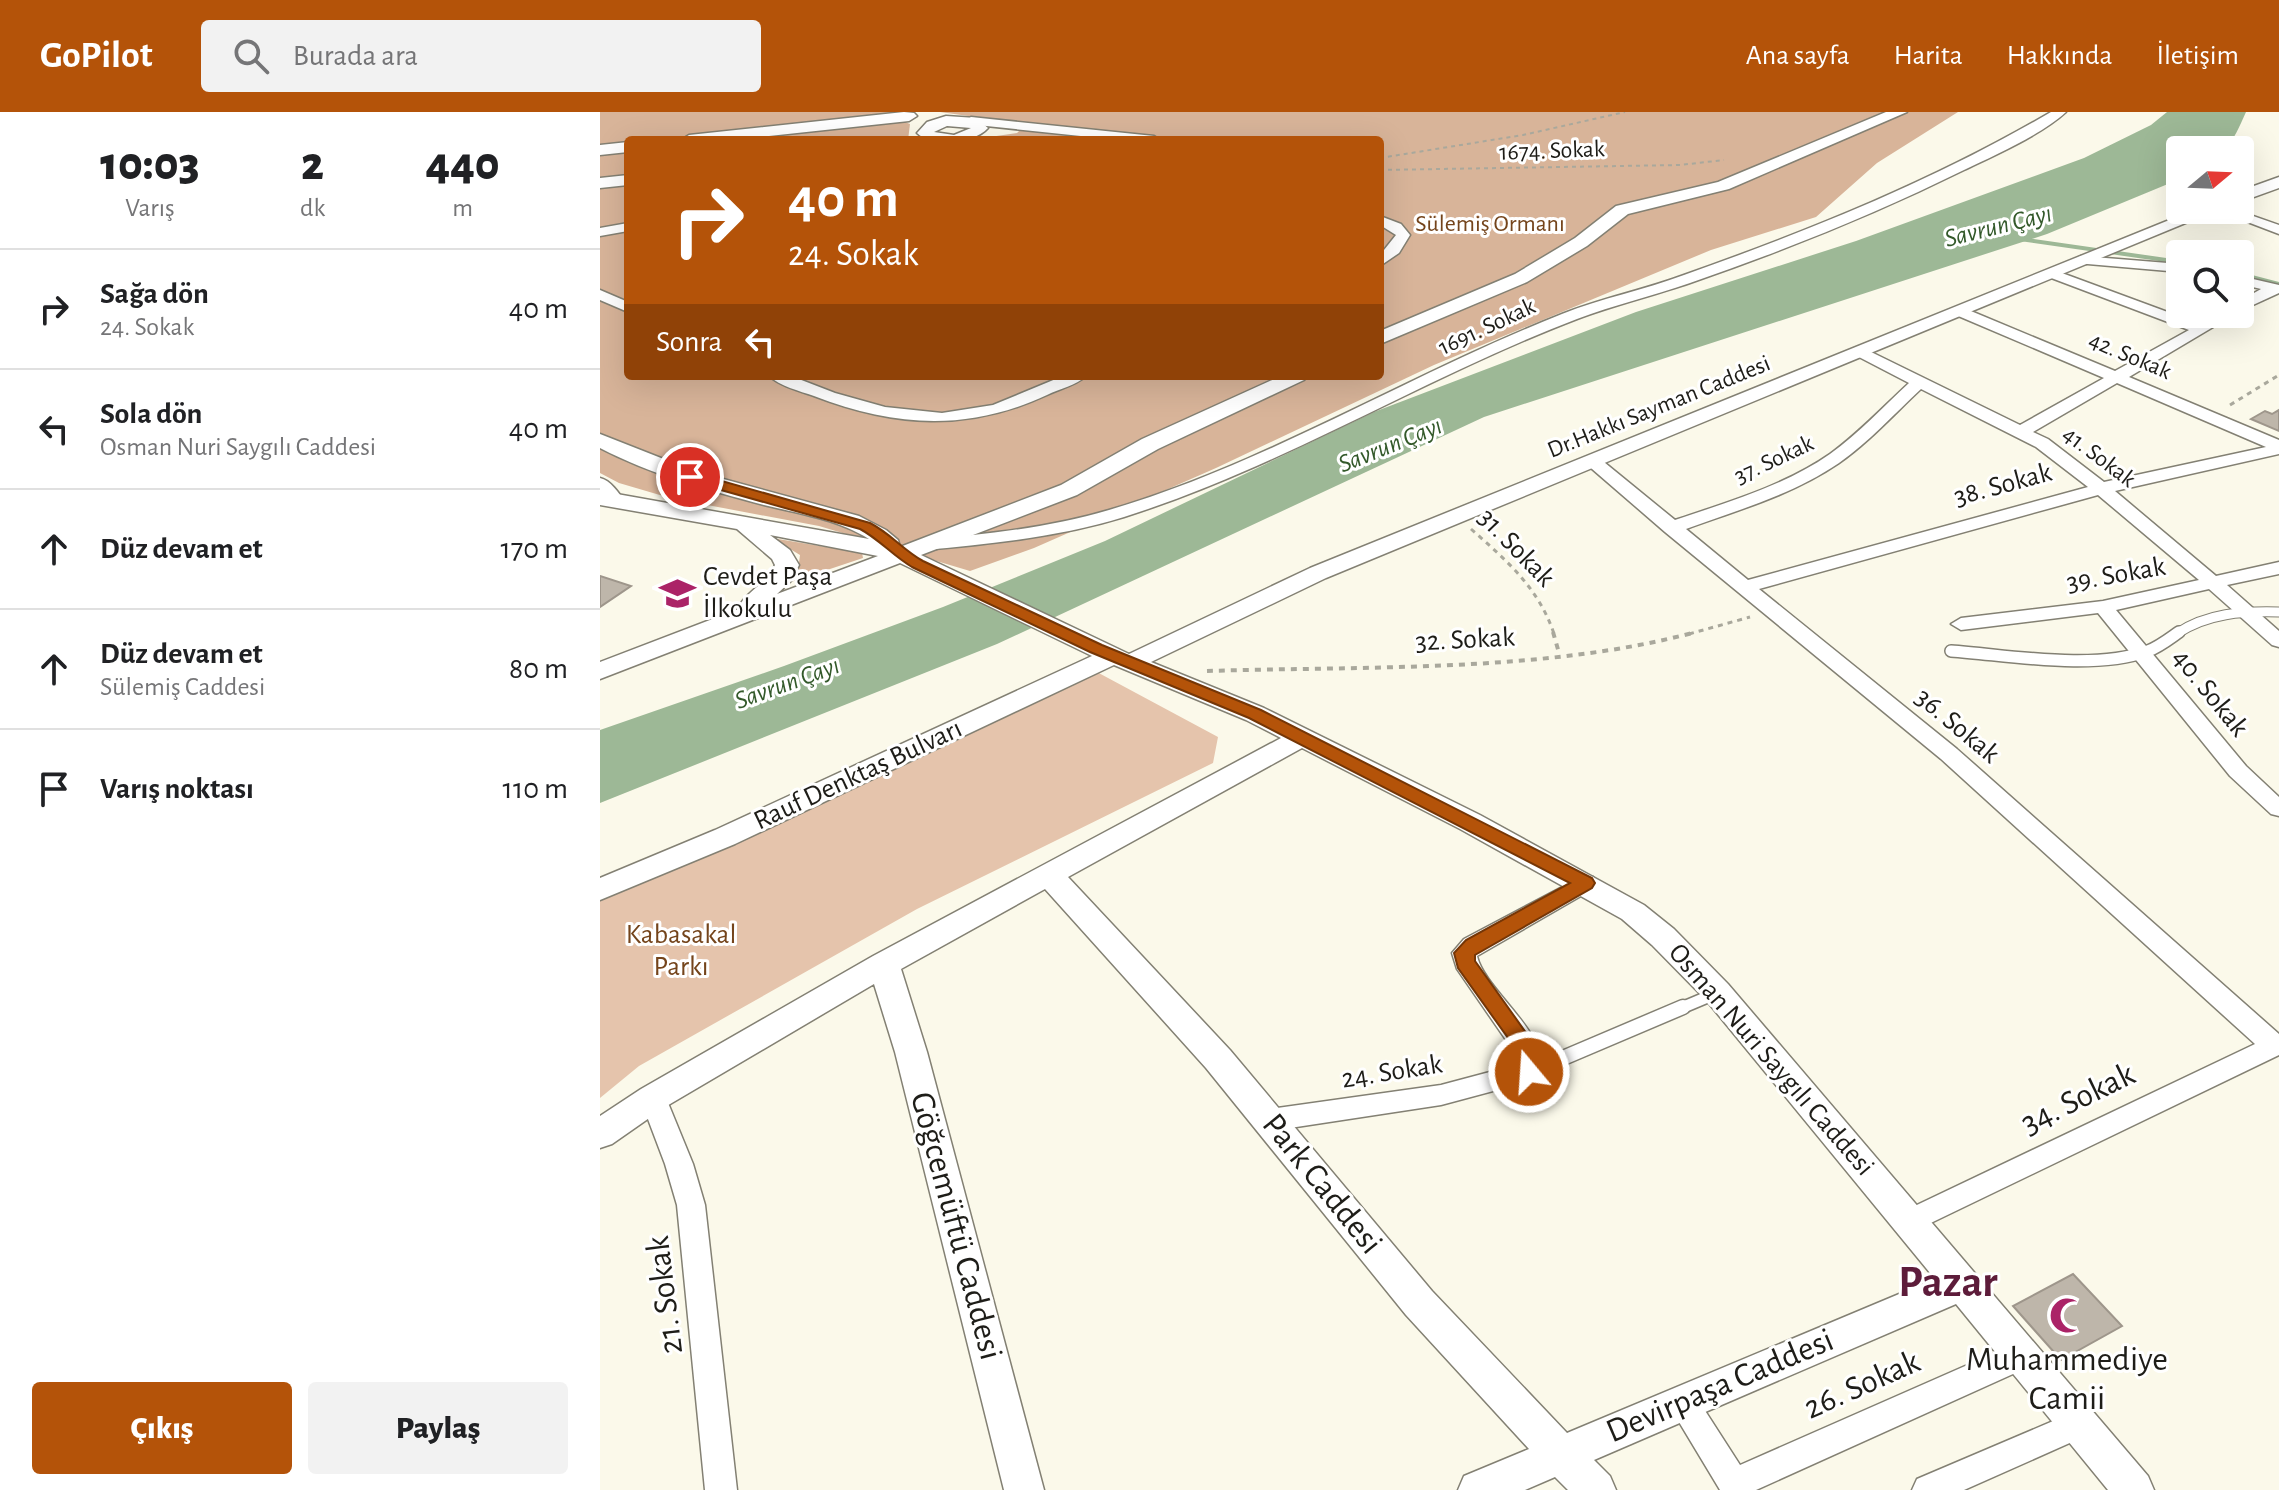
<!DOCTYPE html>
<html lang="tr">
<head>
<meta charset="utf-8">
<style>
	body { margin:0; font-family:"Alegreya Sans",sans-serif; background:#f2f2f2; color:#202124; height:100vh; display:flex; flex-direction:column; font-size:30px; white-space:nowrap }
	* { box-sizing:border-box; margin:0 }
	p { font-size:26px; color:#757577 }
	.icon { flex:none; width:44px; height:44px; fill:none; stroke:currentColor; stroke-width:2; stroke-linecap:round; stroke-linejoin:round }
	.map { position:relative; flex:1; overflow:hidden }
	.sheet { display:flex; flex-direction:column; background:#fff; width:600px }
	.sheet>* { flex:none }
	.top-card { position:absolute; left:24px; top:24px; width:760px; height:244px; border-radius:8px; box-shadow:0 8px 32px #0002; background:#b45309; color:#fff; overflow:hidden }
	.needle { width:52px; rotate:71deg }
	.tools { position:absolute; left:1566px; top:24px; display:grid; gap:16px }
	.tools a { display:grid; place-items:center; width:88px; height:88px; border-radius:8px; background:#fff; box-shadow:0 8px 32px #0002; font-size:40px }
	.pin { position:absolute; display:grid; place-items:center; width:68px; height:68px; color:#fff; margin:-34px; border:4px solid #fff; border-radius:50%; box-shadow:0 2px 8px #0007 }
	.me { position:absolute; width:88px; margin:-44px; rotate:342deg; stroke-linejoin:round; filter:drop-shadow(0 0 6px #0008) }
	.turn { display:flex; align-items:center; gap:28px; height:168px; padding:0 32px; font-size:36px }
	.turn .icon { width:104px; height:104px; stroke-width:2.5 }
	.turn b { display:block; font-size:56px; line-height:68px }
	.then { display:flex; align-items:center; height:76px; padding:0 32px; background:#0003; gap:16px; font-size:30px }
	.eta { display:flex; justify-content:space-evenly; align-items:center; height:136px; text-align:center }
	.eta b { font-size:48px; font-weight:800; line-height:56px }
	.primary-button { display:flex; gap:16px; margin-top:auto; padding:16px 32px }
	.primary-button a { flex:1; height:92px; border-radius:8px; background:#b45309; color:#fff; font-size:32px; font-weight:800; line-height:92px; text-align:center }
	.primary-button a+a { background:#f2f2f2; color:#202124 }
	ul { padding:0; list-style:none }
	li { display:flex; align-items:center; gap:24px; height:120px; padding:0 32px; border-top:2px solid #e0e0e0 }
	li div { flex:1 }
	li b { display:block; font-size:30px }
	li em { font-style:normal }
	header { display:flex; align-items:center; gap:48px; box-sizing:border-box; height:112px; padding:0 40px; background:#b45309; color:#fff }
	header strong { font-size:38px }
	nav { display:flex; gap:44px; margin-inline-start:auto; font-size:28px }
	.search { width:560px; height:72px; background:#f2f2f2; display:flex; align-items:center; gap:20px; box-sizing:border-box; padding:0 28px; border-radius:8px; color:#757577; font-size:30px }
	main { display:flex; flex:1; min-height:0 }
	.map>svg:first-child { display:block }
	.green { fill:#e5c4ac }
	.forest { fill:#d8b499 }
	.water { fill:#9db896 }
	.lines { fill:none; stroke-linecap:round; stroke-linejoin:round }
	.stream { stroke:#9db896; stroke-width:4 }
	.building { fill:#beb6aa; stroke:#9e968b; stroke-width:2 }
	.service-far2-casing { stroke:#838073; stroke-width:11 }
	.service-far1-casing { stroke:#838073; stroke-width:14 }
	.service-casing { stroke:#838073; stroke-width:17 }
	.minor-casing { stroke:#838073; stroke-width:3 }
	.tertiary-casing { stroke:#838073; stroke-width:3 }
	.path-far2 { stroke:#a9a89c; stroke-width:2; stroke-dasharray:4 4; stroke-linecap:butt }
	.path-far1 { stroke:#a9a89c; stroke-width:3; stroke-dasharray:5 5; stroke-linecap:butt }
	.path { stroke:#a9a89c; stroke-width:4; stroke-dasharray:6 6; stroke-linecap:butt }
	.service-far2 { stroke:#fff; stroke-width:9 }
	.service-far1 { stroke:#fff; stroke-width:11 }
	.service { stroke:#fff; stroke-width:14 }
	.minor { fill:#fff; fill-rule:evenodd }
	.tertiary { fill:#fff; fill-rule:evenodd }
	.route { fill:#b45309; stroke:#753606; stroke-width:2 }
	.labels { text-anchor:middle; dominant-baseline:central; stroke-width:6; stroke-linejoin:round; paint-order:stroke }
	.far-street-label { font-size:24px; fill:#1e1d18; stroke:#fff }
	.far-park-label { font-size:24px; fill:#74441b; stroke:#fff }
	.far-water-label { font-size:26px; font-style:italic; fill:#33592a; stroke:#fff }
	.street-label { font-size:28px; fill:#1e1d18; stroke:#fff }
	.poi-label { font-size:28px; fill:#1e1d18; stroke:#fff; text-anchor:start }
	.park-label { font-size:28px; fill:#74441b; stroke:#fff }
	.near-street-label { font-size:34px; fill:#1e1d18; stroke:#fff }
	.near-poi-label { font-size:34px; fill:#1e1d18; stroke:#fff }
	.near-district-label { font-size:44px; font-weight:bold; fill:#5d1c3a; stroke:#fff }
</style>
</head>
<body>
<header>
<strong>GoPilot</strong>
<div class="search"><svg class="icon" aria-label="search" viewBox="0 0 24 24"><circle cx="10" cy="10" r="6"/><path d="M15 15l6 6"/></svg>Burada ara</div>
<nav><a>Ana sayfa</a><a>Harita</a><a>Hakkında</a><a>İletişim</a></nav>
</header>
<main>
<section class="sheet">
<div class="eta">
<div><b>10:03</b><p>Varış</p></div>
<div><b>2</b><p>dk</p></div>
<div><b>440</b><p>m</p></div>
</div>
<ul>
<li><svg class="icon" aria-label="right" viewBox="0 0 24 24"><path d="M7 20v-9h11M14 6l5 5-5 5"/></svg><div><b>Sağa dön</b><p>24. Sokak</p></div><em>40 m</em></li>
<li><svg class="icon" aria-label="left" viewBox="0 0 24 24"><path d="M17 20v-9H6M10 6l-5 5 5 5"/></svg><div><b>Sola dön</b><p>Osman Nuri Saygılı Caddesi</p></div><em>40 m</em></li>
<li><svg class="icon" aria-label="ahead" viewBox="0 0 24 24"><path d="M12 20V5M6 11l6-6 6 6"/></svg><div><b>Düz devam et</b></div><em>170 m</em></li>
<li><svg class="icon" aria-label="ahead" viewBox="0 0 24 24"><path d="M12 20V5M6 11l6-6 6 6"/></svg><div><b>Düz devam et</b><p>Sülemiş Caddesi</p></div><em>80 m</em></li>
<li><svg class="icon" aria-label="arrive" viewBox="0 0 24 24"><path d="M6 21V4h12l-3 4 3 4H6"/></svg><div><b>Varış noktası</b></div><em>110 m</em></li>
</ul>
<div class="primary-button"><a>Çıkış</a><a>Paylaş</a></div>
</section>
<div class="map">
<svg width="1679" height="1378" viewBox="0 0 1679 1378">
	<rect width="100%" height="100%" fill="#fbf9ea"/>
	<path class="green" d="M495,559l123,66 -5,26 -296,146 -278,157 -39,32v-198l232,-101z"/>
	<path class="forest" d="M0,0h299l-9,4 20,8 -2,16h-280v236h752v-236h-411l48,-7 9,-9 -86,-12h1018l-81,51 -61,54 -105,33 -277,115 -218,103 -182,80 -64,23 -151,-45 -149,-28 -51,-15 -19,-10z
		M172,426l90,15 1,5 -75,25v-5l10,-8 2,-15z"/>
	<path class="water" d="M1567,0h79c-20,45 -18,38 -66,38v29l-133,55 -563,183 -487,227 -397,159v-73l184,-64 159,-59 162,-66 269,-129 262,-100 220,-71 228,-83 67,-33z"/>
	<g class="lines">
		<path class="stream" d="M1420,127l160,23
			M1640,162l39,10"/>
	</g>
	<path class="building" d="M1679,298v21l-28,-12 14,-8 7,3z
		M0,464l31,10 -31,21z
		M1473,1162l49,52 -61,34 -48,-54z"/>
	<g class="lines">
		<defs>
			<path id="service-far2" d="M1576,522c31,-21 67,-23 103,-22"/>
			<path id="service-far1" d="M1351,539c58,4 141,20 197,0 11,-4 21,-12 31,-19
				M1079,897l38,-16"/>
			<path id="service" d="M930,960l153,-65"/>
			<path id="minor" d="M1451,0h15c-25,23 -71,43 -102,58 -89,44 -181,81 -274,113 -38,13 -76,22 -113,36 -154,59 -295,148 -453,198 -65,20 -133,27 -201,33l-9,-5 9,-5c63,-6 126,-12 186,-30 159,-47 301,-136 453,-196 40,-16 82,-24 122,-39 127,-45 251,-95 367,-163z
				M371,5l183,19 6,4h-41l-152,-16 -2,-3z
				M1616,98h20l43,15v9z
				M780,104l21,8 9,11 -11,18 -19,13v-11l16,-20 -16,-10z
				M28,111v8l-28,5v-8z
				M1481,144l99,8v8l-104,-9 -2,-3z
				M1451,157l149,55 17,-10h18l-106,63 150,63v14l-164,37 101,85 63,-14v12l-52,11 52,46v16l-7,-2 -63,-56 -93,21 130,156 33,31v19l-8,-2 -41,-38 -132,-163 -137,17 -10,-6 10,-6 142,-17 96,-21 -101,-85 -339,94 198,160 322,285v21l-369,178 -10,-4 -4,-8 4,-8 355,-169 -314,-285 -276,-227 -81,-70 3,-4h12l76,62c53,-18 109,-34 155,-66 29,-21 53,-47 79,-71l-52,-27v-6h10l153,75 84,-47 -148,-63v-6h10l149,62 74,-41 -143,-54 -2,-3zM1517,271l149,64 -162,35 -56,-43 -15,-7zM1321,277l115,58 52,40 -340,93 -62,-51c52,-19 106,-34 153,-66 30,-21 55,-49 82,-74z
				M1640,164l39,9v8l-39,18v-10l21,-12 -21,-5z
				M0,178l28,12v10l-28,-12z
				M169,264h22l44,17 50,14 57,6 51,-8 70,-29h23c-9,9 -27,13 -39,19 -80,37 -152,32 -233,1 -15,-5 -34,-10 -45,-20z
				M0,366c10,2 19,15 25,24l-3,4h-12l-10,-12z
				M985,763l8,2 4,6 -4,6 -116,67c8,36 82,84 61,123l-97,26 -171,26 -9,-3 -4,-8 4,-8 9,-3 171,-24 75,-20 -1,-12 -58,-84 -5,-16 12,-14z
				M53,976l9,3 4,7 27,66 12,41 32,285h-32l-28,-285 -12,-41 -25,-66 4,-7z
				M1422,1229l11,4 4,10 -4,10 -277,125h-36l-53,-88 4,-10 11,-4 11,4 47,73z
				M1479,1298l11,4 5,10 -5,10 -126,56h-52l5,-11z"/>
			<path id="tertiary" d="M304,0l10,1 3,3 -8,5 -177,19h-51l8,-5z
				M1286,0h21l-178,77 -101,25 -41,32 -60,36 -147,62v-13l135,-57 60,-36 41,-32 102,-24z
				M346,4l30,2 12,10c-14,16 -56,20 -71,5l10,-11zM347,14l24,2 -17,7 -20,-3z
				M28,30v10l-28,3v-10z
				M28,63v10l-28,3v-10z
				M1679,65v11l-39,14v-11z
				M1594,98h23l-891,368 -175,84 113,46 216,107 164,90 30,24 54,55 420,492 6,14h-46l-152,-186 -362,156 16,16 6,14h-48l-13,-13 -30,13h-67l6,-14 65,-27 -123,-134 -200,-247 -161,-179 -144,80 26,83 117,438h-40l-109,-438 -21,-68 -209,123 -53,37 -12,4v-32l41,-27 232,-133 408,-218 -35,-18 -132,-55 -379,179 -135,56v-22l115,-48 377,-174 -192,-93 -300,116v-17l144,-55 -3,-4c10,-14 28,-22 34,-38l-3,-6 -35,-30 -137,-24v-14l269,48c-32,-20 -69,-25 -105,-34 -56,-15 -112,-30 -164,-57v-14l94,37 165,45 27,14 12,10 2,7 161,-62 81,-46 139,-63h26l-3,4 -146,69 -81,46 -156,60 208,99 181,-86zM170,423l108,21 -101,38 14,-13 8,-16 -9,-15zM702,636l158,81 162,90 30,26 54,55 229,279 -368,154 -135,-142 -202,-241 -162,-173z"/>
		</defs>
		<use href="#service-far2" class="service-far2-casing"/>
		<use href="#service-far1" class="service-far1-casing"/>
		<use href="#service" class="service-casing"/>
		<use href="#minor" class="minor-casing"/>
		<use href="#tertiary" class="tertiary-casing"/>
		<path class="path-far2" d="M780,46l143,-23 102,-23
			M780,58l300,-5 44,-5"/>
		<path class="path-far1" d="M1630,293l49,-30
			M871,417c35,31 68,59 83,105
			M1089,522l61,-17"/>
		<path class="path" d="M953,520l6,21
			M607,559c157,-5 337,2 489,-39"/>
		<use href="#service-far2" class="service-far2"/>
		<use href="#service-far1" class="service-far1"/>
		<use href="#service" class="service"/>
		<use href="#minor" class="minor"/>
		<use href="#tertiary" class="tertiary"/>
	</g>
	<path class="route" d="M90,360l180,51c20,10 33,27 53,38l179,84 159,65 331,168 3,5 -3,5 -117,67v6l64,90 1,21 -3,6 -8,2 -7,-2 -4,-26 -60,-84 -4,-15 12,-13 104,-57 -321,-165 -159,-66 -178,-85c-19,-11 -33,-28 -52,-38l-175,-49 -2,-3z"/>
	<defs>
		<symbol id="school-bare" viewBox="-9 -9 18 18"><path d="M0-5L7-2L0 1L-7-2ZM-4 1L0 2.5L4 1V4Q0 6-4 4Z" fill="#ab2367" stroke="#fff" stroke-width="2.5" paint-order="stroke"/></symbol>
		<symbol id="mosque-bare" viewBox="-9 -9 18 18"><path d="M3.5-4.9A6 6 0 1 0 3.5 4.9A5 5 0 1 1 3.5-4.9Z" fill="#ab2367" stroke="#fff" stroke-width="2.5" paint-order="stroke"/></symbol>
	</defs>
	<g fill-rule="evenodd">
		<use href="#school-bare" x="52" y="456" width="51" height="51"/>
		<use href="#mosque-bare" x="1442" y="1178" width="51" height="51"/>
	</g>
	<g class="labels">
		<g class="far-street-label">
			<text transform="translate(952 39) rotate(-2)">1674. Sokak</text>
			<text transform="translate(887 215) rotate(-25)">1691. Sokak</text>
			<text transform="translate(1530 244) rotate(23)">42. Sokak</text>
			<text transform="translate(1059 295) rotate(-22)">Dr.Hakkı Sayman Caddesi</text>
			<text transform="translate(1499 345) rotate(37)">41. Sokak</text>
			<text transform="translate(1174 348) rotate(-25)">37. Sokak</text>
		</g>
		<g class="far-park-label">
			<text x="890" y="112">Sülemiş Ormanı</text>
		</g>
		<g class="far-water-label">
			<text transform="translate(1398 114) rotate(-14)">Savrun Çayı</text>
			<text transform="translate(790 333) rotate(-22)">Savrun Çayı</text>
			<text transform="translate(187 571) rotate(-20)">Savrun Çayı</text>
		</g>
		<g class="street-label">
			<text transform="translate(1403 373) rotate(-15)">38. Sokak</text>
			<text transform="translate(916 436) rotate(46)">31. Sokak</text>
			<text transform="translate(1516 463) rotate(-10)">39. Sokak</text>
			<text transform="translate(865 528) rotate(-3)">32. Sokak</text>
			<text transform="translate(1610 581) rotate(51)">40. Sokak</text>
			<text transform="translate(1357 614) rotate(40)">36. Sokak</text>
			<text transform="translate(258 663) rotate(-25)">Rauf Denktaş Bulvarı</text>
			<text transform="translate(1171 948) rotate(49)">Osman Nuri Saygılı Caddesi</text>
			<text transform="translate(792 960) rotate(-9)">24. Sokak</text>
		</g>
		<g class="poi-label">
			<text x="103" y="465">Cevdet Paşa<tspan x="103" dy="32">İlkokulu</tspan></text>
		</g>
		<g class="park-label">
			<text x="81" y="823">Kabasakal<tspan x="81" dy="32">Parkı</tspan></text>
		</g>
		<g class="near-street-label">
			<text transform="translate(1478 987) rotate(-26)">34. Sokak</text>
			<text transform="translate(722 1072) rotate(51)">Park Caddesi</text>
			<text transform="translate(356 1114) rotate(75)">Göğcemüftü Caddesi</text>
			<text transform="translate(65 1183) rotate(-97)">21. Sokak</text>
			<text transform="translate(1262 1273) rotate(-24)">26. Sokak</text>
			<text transform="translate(1120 1274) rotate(-23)">Devirpaşa Caddesi</text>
		</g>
		<g class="near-poi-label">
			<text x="1467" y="1248">Muhammediye<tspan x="1467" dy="39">Camii</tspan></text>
		</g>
		<g class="near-district-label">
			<text x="1348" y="1171">Pazar</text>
		</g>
	</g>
</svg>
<div class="tools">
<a><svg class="needle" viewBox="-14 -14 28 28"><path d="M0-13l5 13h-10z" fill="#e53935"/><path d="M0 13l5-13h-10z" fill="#757577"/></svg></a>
<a><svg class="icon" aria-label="search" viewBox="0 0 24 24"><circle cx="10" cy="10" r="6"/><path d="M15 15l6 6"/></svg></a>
</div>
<div class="pin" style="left:90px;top:365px;background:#d93025"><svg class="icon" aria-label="arrive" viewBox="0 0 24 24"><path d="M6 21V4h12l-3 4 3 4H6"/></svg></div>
<svg class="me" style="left:929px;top:960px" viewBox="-20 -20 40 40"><circle r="17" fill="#b45309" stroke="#fff" stroke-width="3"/><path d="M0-11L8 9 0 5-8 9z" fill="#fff"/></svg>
<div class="top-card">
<div class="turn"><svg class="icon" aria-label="right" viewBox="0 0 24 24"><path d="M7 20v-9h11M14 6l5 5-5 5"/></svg><div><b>40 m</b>24. Sokak</div></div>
<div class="then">Sonra<svg class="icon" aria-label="left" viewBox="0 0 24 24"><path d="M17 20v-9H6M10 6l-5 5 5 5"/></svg></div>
</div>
</div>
</main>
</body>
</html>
